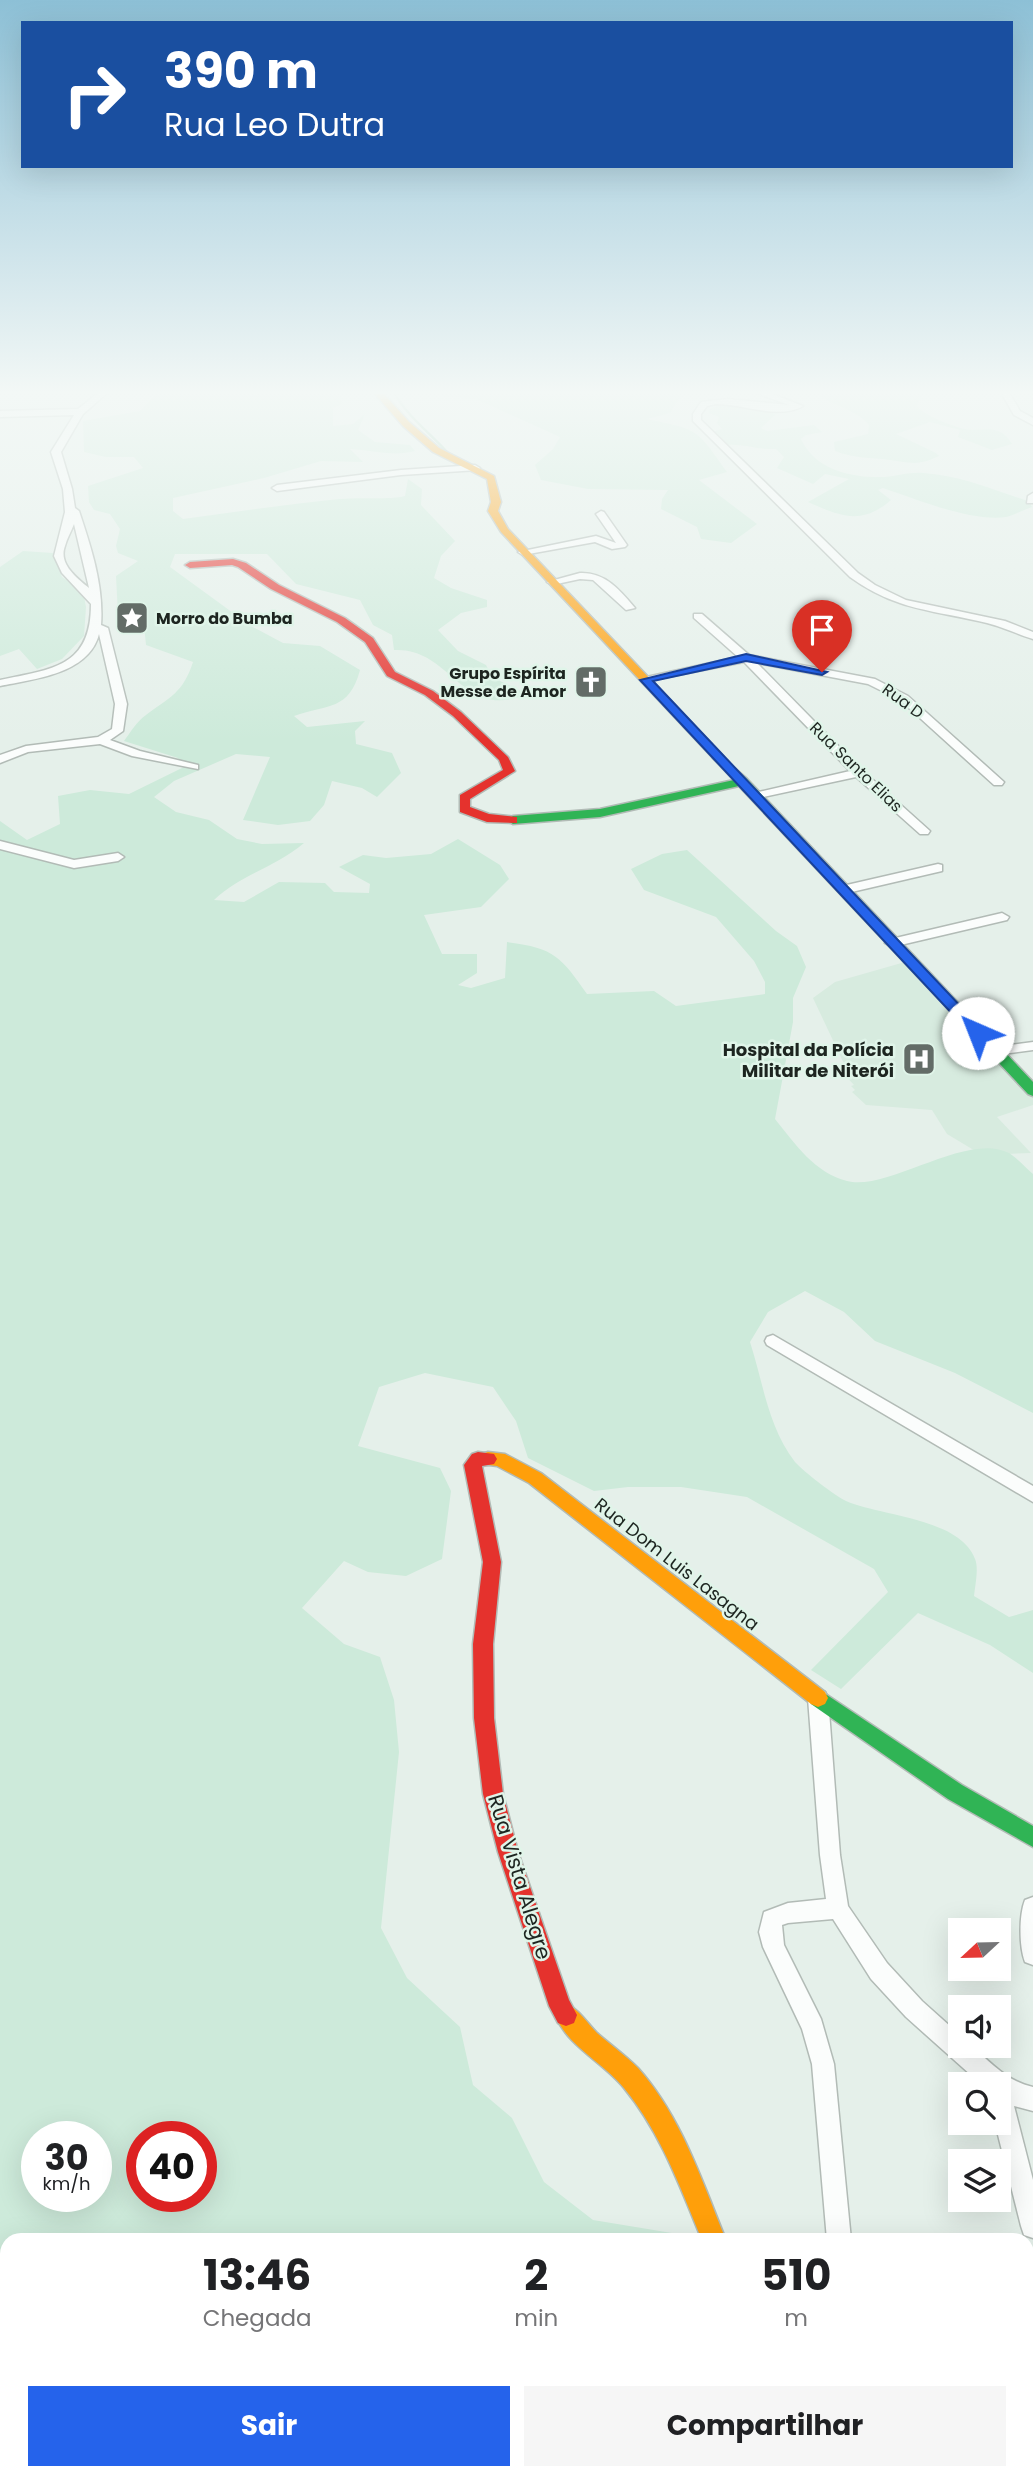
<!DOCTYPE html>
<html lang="pt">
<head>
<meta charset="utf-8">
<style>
	body { margin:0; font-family:Poppins,sans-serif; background:#f6f6f6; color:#202124; height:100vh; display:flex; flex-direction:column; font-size:26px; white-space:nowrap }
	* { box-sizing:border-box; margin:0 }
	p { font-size:23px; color:#757577 }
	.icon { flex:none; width:38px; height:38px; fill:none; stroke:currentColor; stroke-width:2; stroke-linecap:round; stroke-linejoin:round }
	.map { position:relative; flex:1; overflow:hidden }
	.sheet { position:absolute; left:0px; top:2233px; width:1034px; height:247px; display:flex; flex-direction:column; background:#fff; border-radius:21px 21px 0 0; box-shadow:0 7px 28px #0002 }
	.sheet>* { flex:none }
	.hud { position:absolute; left:21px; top:21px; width:992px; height:147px; border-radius:0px; box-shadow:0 7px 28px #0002; background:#1a4fa0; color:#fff; overflow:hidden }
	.needle { width:46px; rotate:248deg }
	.fabs { position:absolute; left:948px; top:1918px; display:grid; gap:14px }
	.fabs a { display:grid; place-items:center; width:63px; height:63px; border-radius:0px; background:#fff; box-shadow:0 7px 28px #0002; font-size:35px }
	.speed { position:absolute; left:21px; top:2121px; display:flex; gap:14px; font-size:35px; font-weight:700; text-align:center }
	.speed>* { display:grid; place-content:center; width:91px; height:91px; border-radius:50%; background:#fff; box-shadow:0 7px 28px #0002; line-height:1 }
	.speed small { font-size:18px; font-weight:400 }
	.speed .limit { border:10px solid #d22; background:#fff; color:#111 }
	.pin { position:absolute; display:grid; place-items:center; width:60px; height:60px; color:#fff; margin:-72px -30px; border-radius:50% 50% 50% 0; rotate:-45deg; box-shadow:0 0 7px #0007 }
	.pin .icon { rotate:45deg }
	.me { position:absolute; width:77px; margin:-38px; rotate:316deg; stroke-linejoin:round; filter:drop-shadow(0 0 5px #0008) }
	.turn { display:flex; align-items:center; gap:24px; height:147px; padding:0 28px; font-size:32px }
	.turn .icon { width:91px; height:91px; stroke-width:2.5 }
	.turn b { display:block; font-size:49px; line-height:60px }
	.eta { display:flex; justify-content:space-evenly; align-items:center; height:119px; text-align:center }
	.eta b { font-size:42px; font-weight:700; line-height:49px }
	.button { display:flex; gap:14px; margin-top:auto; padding:14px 28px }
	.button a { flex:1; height:80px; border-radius:0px; background:#2563eb; color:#fff; font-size:28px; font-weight:700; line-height:80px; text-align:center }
	.button a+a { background:#f6f6f6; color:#202124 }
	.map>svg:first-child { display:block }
	.built { fill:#d7ebdf }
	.green { fill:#cdeada; fill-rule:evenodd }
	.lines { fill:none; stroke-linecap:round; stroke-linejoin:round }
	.stream { stroke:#a6d2ba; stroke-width:2.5 }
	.street-casing { stroke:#b2bbb6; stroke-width:3 }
	.fast-casing { stroke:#b2bbb6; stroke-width:3 }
	.slow-casing { stroke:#b2bbb6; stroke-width:3 }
	.jam-casing { stroke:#b2bbb6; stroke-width:3 }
	.street { fill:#fbfdfc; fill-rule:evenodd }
	.fast { fill:#30b455; fill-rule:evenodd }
	.slow { fill:#ff9f0a; fill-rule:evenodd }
	.jam { fill:#e5322d; fill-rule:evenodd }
	.route { fill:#2563eb; stroke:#184099; stroke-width:2 }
	.labels { text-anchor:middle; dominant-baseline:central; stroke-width:5; stroke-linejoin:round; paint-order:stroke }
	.far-poi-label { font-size:16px; font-weight:bold; fill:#1d2520; stroke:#e0f5e9; text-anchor:start }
	.far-street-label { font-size:16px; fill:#1d2520; stroke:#e0f5e9 }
	.poi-label { font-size:18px; font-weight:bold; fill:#1d2520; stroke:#e0f5e9; text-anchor:end }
	.street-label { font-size:18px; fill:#1d2520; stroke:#e0f5e9 }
	.near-street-label { font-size:21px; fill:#1d2520; stroke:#e0f5e9 }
</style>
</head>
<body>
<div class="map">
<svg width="1033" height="2479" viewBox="0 0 1033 2479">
	<rect width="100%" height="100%" fill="#e5f0ea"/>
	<path class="built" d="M905,962l128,135v8l-36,12 34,36 -49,2 -35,-21 -15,-24 -66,-5 -14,-13 3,-2 -4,-4 3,-1 -13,-14 5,-3 -33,-70 22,-16z"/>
	<path class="green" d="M156,394h183l3,10 -9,4v18l20,-2 12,-10 -7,16 17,12 35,3 5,6c-22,6 -42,-1 -65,-2l13,13 -42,-1 -57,17 -91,20v13l10,8c53,-7 105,-15 157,-20 20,-2 50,1 65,-3l3,-17 14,10 -1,16 34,36 -14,15 -7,22 17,10 36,12v7l-26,6 -23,17 20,21 28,14 6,12 35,17c-66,28 -75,-47 -133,-44l-2,-15 -19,-10 -13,-25 -64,-16 -29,-30h-92l-5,13 81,59 32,17 37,3 40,24c-11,41 -32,34 -66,46l13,11 58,-6 -10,10 1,13 36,9 9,20 -24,24 -15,-9 -30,-7 -8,24 -14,16 -32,4 -35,-5 27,-63 -34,-3 -62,27 -20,16 22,15 33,8 28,19 25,5 42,-1c-28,24 -62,31 -90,57l30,2 35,-20 46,1 9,9 35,1 1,-9 -31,-17 24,-12 23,3 45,-4 27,-15 42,26 9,14 -28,28 -57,8 18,39h35v19l-19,12 13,3 34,-10 2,-36c48,6 54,15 80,52l67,-3 22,15 89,-12v-12l-11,-21 -38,-44 -72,-27 -13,-21 31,-15 25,-4 89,81 21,15 9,21 -13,31v24l-18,97c20,25 40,54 72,62 40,11 120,-50 162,-28 8,5 17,15 24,21v239l-78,-40 -80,-32 -31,-29 -39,-21 -37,21 -18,30c13,40 18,85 45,120 8,9 40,34 51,39 34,15 114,17 129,58 4,9 0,27 -1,37l35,21 24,-7v63l-43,-28 -72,-32 -77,76 -30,-19 77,-78 -14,-23 -127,-72 -66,-10h-53l-34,4 -66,-33 -12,-37 -23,-34 -68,-14 -46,14 -21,59 82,22 11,23 -9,68 -36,17 -38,-4 -24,-11 -42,47 42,36 36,13 14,43 5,52 -18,176 26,50 53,49 13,58 39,33 32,64 49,38 97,16v4h-683v233h704l2,6h-713v-1658l27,19 33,-16 -2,-28 32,-6 39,4 55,-27 -6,-9 -54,-17c6,-8 13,-20 22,-26 24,-18 37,-22 47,-53l-47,-17 -2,-20 -26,-10 -2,-39 22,-15 -20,-8 -2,-7 4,-17 -10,-15 -16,-4 -5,-8 -1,-16 55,-18 -9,-11h-28l-22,-5 -1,-31 57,-10zM37,2137h59v59h-59zM142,2137h59v59h-59z
		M419,394h263l-12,19 -23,6c52,11 49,9 80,53l-28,8 58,44 -26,19 -30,-4 -4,-12 -36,-18 1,-10 6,-9 -80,-1 -47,-9 -6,-15 18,-16 7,-12 -84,-38z
		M818,394h104l-5,12c7,10 43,24 56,24 18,0 28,-4 39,14l-20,6 -34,-13 2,-7 -30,-8 -34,12 40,19 3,3c-21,10 -28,7 -49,4 -20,-3 -35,-1 -55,-9l-1,-9 34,-8 1,-9c-10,-14 -36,-19 -51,-31z
		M722,404l43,4 10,7 -14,13 6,3 47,-6 8,7 -16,3 -5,4c15,32 51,39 84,38 12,-1 25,-5 38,-4 36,2 71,17 105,28l4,6c-9,3 -18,8 -26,10 -35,5 -90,-18 -123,-29l-5,2 13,10c-30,26 -51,16 -83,2l41,-23 -24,-5 -12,10 -36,-16 7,-11 -8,-8c-18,1 -33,-6 -51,-4l-13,-13 10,-3 -5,-6 2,-6 -10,-4 1,-4z
		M23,551l30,2 9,24 21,14 3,16 -2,29 -22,23 -25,10 -18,-20 -19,7v-89z"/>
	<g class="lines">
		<path class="stream" d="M395,394c13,23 34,38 52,58"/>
		<defs>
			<path id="street" d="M97,394h9l-23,20 -22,38 11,37 3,19 4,3c12,36 25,75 22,114l7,3 19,76 -4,27 -13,9 30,11 58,14v4l-66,-13 -32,-12 -72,8 -28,11v-8l26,-9 72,-9 14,-8 3,-25 -16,-70c-10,40 -65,45 -99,52v-6c53,-11 91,-13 91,-76l-29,-31 -8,-17 11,-44 -2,-23 -12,-37 23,-37 -74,2v-6l78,-2zM74,524l15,64c-12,-10 -31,-24 -24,-42 2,-8 6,-14 9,-22z
				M759,394h13l31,12c-24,14 -60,-2 -87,-2l-9,2 -6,8v6l157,153 17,12 31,15 99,21 28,11v7c-16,-5 -30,-12 -46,-16 -53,-13 -90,-12 -137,-46l-157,-156v-7l8,-12 27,-3 61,6z
				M1002,394h8l10,17 13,7v7l-19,-10z
				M475,465l5,3 -2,2 -77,5 -124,16 -5,-3 5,-3 124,-15z
				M1033,493v10h-6l1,-7z
				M601,511l3,1 23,33 -2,2 -13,2 -17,-7 -72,13 -5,-3 78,-16 20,7 -20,-29z
				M580,573c25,-1 40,17 55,35l-9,2 -33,-30 -13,-1 -28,6 -5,-3z
				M694,614h8l47,41 126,24 33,17 96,86 -2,3h-8l-94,-85 -32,-16 -111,-21 105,107 68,61 -2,3h-8l-64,-57 -102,22v-6l96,-22 -106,-109 -102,20v-4l96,-21 -44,-39z
				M0,841l74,19 44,-7 6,4 -6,4 -44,7 -74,-19z
				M938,864l4,1v6l-99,23 -6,-4 1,-3z
				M1002,913l7,4 -2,3 -115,27 -7,-4 2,-3z
				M1033,1042v8l-38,5 -7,-4 7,-4z
				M773,1335l260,151v16l-266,-157 -2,-4 2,-4z
				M818,1689l7,3 3,6 12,157 8,51 39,57 35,38 39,35v10h11c19,17 36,36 61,41v24l-19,-5 19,74v58l-9,-3 -3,-9 -26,-103h4v-39h-18l-75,-67 -35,-38 -38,-60 -45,4 -6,2 2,20 37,74 13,45 17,176h-24l-15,-176 -10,-35 -39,-82 -4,-15 5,-20 24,-9 38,-4 -6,-44 -12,-157 3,-6z
				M1033,1897v68l-8,-3c-6,-16 -6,-47 0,-62z"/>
			<path id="fast" d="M719,755l28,24 286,303v14l-5,-2 -289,-308 -139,31 -87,7 -6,-4 6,-4 87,-7 134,-29 -21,-22z
				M818,1689l144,96 71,41v21l-85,-48 -137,-95 -3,-6 3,-6z"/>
			<path id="slow" d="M375,394h9l25,28 30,26 55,28 7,26 -3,9 10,18 215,227v4h-8l-214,-228 -13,-21 3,-9 -4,-23 -54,-27 -30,-26z
				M488,1452l17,2 36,19 284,219 3,6 -3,6 -7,3 -7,-3 -282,-221 -32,-17 -15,-2 -3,-5 3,-5z
				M566,2004c13,5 21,19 31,29 14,12 28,22 41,35 43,48 64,113 88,172h-24c-22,-53 -41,-107 -78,-152 -21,-26 -56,-41 -69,-73l3,-8z"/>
			<path id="jam" d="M233,559l13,4 33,22 66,33 28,20 22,34 38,19 28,21 47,45 7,14 -45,28v8l19,7 28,3v6l-30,-1 -27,-10v-17l43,-25 -4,-10 -46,-44 -28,-21 -38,-19 -22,-34 -28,-20 -66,-33 -33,-22 -6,-2 -42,3 -5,-3 5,-3z
				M478,1452l16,2 3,5 -3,5 -12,2 19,96 -8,82 1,74 9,76 15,58 51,148 8,15 -3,8 -8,3 -8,-3 -9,-17 -51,-154 -15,-58 -9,-76 -1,-74 10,-82 -19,-97 8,-11z"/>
		</defs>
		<use href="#street" class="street-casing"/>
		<use href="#fast" class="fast-casing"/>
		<use href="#slow" class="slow-casing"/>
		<use href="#jam" class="jam-casing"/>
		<use href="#street" class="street"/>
		<use href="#fast" class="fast"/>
		<use href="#slow" class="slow"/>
		<use href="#jam" class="jam"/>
	</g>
	<linearGradient id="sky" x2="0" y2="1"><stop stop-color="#8dc0d6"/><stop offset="0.53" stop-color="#f3f8f6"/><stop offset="1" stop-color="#f3f8f6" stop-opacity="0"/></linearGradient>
	<rect width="1033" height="741" fill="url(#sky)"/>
	<path class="route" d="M746,654l81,18 -5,3 -76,-14 -93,20 330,349v6h-10l-333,-356z"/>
	<defs>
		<symbol id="sight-square" viewBox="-11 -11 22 22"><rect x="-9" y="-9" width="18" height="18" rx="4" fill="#636c67" stroke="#e0f5e9"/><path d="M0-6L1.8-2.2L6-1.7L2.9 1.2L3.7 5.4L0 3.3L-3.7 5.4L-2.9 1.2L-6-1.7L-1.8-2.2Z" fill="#fff"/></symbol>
		<symbol id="church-square" viewBox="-11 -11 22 22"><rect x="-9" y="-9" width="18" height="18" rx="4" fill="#636c67" stroke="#e0f5e9"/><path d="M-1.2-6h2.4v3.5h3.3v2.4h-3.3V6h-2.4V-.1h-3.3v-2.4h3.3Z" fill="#fff"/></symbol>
		<symbol id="hospital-square" viewBox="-11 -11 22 22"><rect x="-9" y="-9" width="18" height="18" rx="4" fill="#636c67" stroke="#e0f5e9"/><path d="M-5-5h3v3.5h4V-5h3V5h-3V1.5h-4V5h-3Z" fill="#fff"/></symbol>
	</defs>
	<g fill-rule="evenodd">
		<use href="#sight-square" x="113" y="599" width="38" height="38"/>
		<use href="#church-square" x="572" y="663" width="38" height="38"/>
		<use href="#hospital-square" x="900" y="1040" width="38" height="38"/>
	</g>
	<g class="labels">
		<g class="far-poi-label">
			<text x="156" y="618">Morro do Bumba</text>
			<text x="566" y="673" text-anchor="end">Grupo Espírita<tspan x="566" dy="18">Messe de Amor</tspan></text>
		</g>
		<g class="far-street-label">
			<text transform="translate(903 701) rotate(36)">Rua D</text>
			<text transform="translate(856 767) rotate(44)">Rua Santo Elias</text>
		</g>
		<g class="poi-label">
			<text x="894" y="1049">Hospital da Polícia<tspan x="894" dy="21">Militar de Niterói</tspan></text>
		</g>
		<g class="street-label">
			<text transform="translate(677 1564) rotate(38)">Rua Dom Luis Lasagna</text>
		</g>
		<g class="near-street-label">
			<text transform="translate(520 1877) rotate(73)">Rua Vista Alegre</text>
		</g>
	</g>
</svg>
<div class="fabs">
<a><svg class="needle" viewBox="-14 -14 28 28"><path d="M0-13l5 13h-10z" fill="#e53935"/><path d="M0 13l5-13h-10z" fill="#757577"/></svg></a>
<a><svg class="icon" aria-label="sound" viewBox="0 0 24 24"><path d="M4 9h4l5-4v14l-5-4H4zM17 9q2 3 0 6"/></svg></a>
<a><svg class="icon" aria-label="search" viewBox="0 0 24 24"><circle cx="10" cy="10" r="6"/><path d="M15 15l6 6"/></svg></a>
<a><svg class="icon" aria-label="layers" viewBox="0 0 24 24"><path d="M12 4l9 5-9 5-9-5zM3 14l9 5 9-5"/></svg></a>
</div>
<div class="speed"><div>30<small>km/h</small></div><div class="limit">40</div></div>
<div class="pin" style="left:822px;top:672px;background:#d93025"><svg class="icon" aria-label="arrive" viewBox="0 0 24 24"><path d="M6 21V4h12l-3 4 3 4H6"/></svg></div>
<svg class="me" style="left:978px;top:1033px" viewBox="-20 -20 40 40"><circle r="19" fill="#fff"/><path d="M0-13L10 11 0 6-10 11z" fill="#2563eb"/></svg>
<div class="hud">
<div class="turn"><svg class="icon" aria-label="right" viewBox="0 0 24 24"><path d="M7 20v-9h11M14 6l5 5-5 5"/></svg><div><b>390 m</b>Rua Leo Dutra</div></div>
</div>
<section class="sheet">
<div class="eta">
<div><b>13:46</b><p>Chegada</p></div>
<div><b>2</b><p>min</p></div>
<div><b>510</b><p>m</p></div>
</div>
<div class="button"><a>Sair</a><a>Compartilhar</a></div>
</section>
</div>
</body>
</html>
